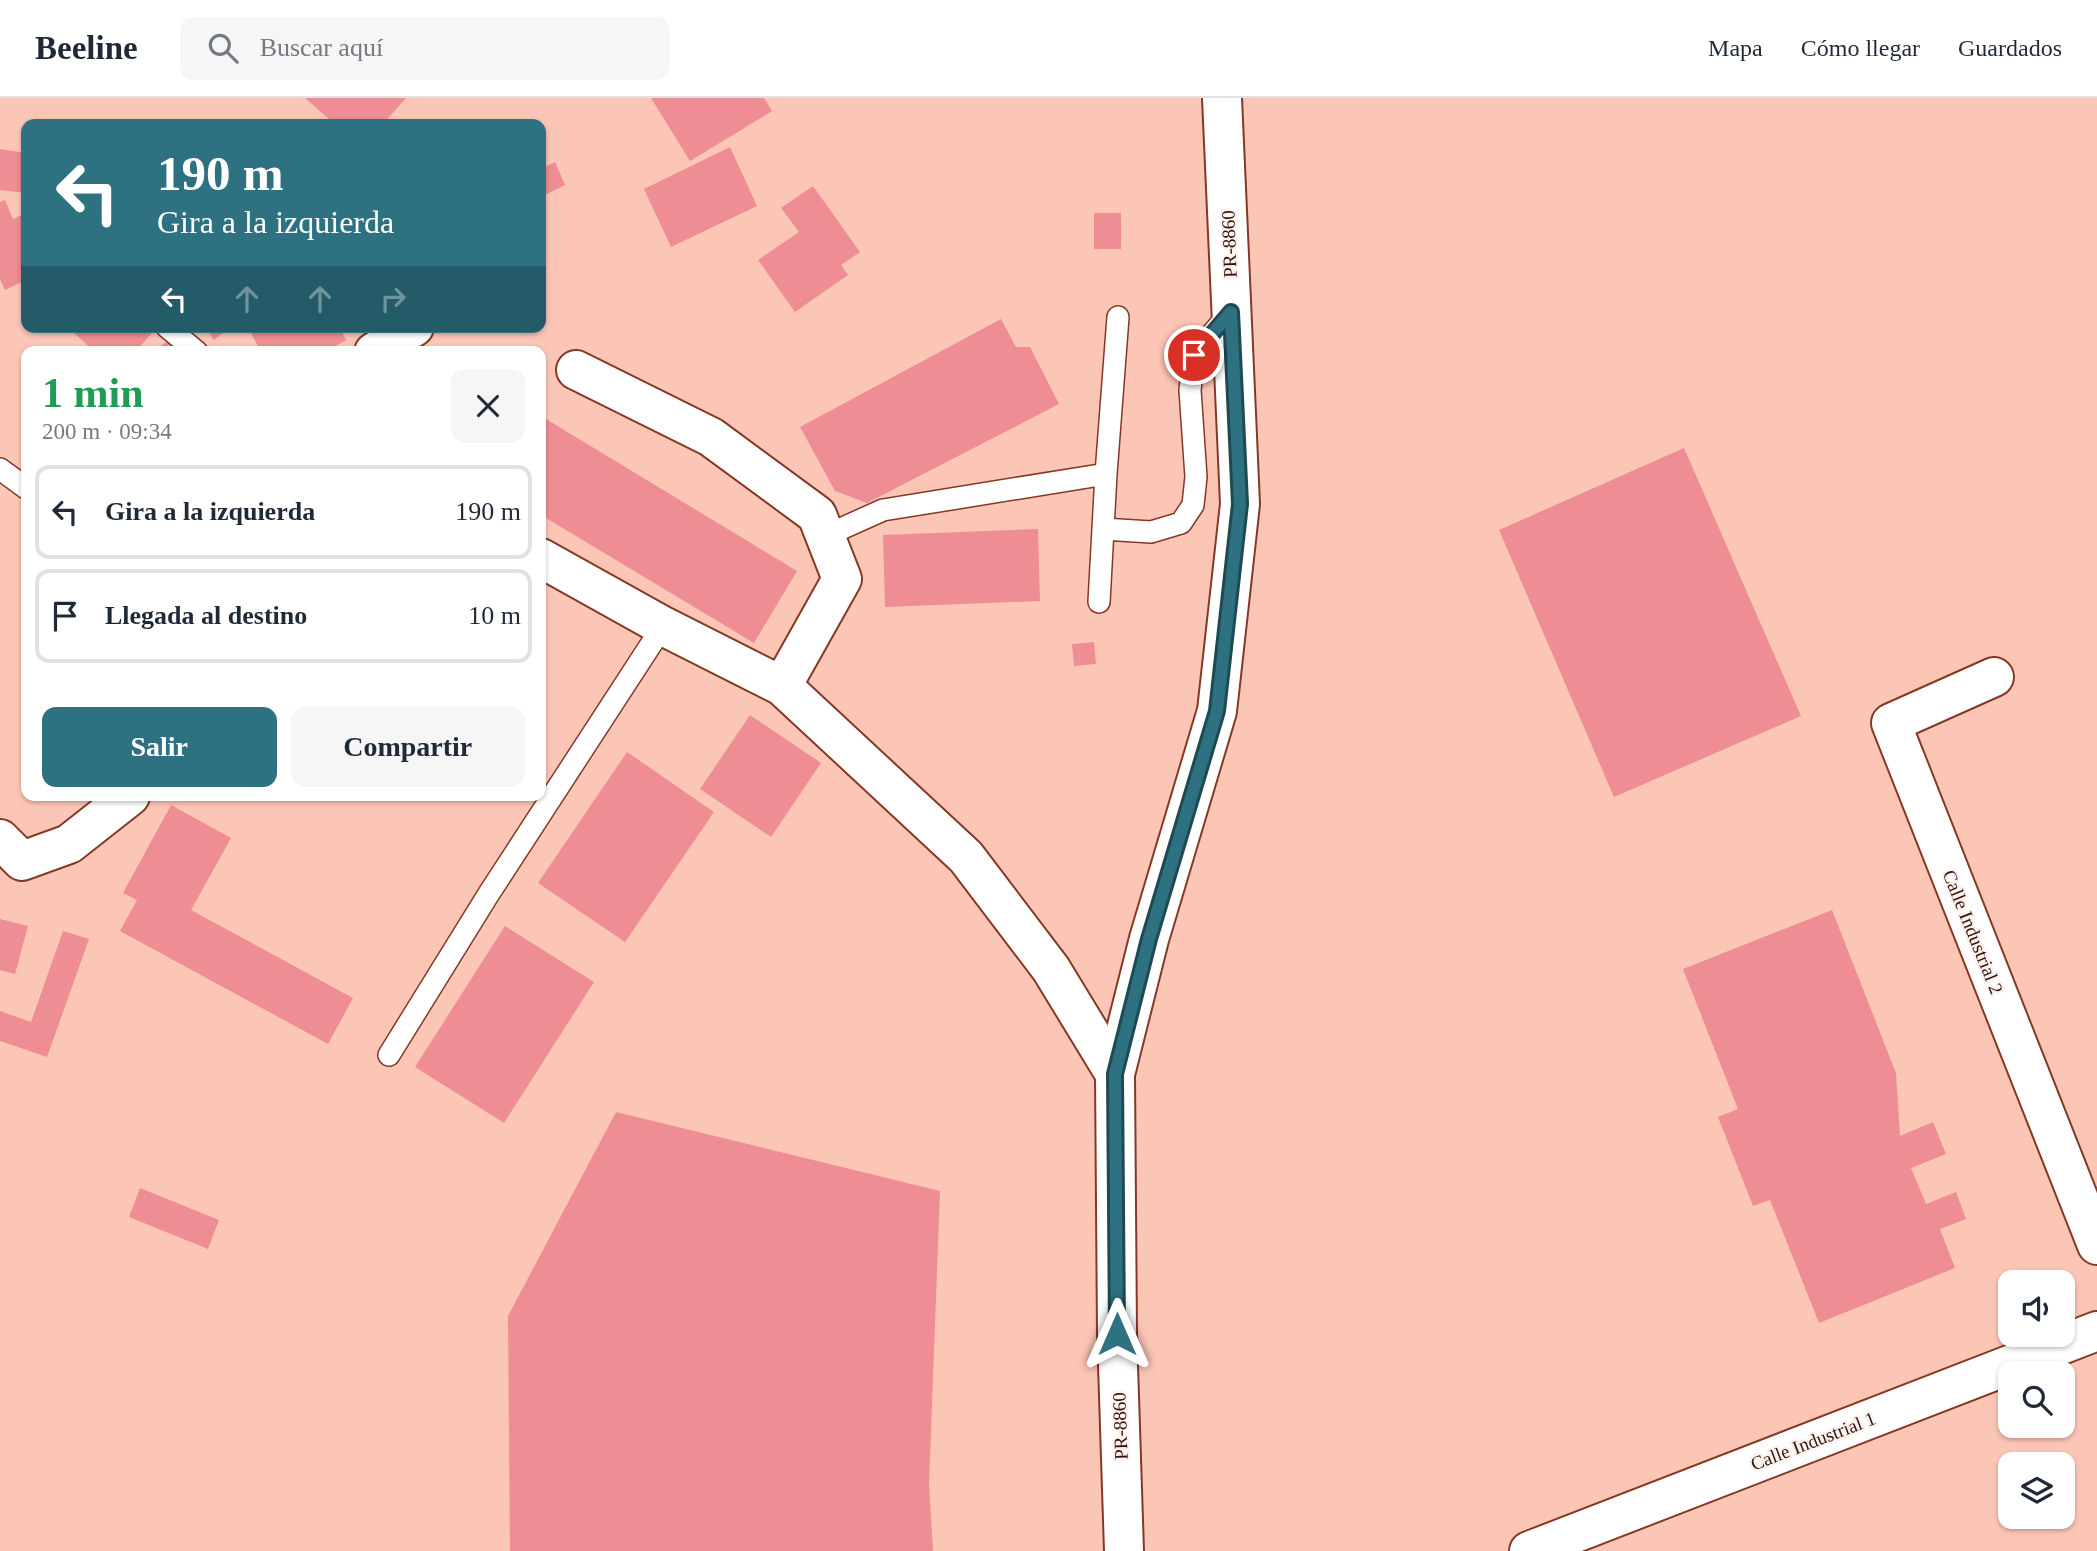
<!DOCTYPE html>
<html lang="es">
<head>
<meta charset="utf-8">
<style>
	body { margin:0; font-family:"Times New Roman",serif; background:#f6f6f7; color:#1f2937; height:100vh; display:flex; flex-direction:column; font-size:26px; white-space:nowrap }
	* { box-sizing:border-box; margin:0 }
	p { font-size:23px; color:#747a83 }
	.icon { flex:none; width:38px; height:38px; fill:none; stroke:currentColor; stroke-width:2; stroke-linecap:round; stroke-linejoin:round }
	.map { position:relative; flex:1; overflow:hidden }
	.details { position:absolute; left:21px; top:248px; width:525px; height:455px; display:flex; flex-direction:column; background:#fff; border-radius:14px; box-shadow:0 2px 5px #0004 }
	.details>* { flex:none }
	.guide { position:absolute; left:21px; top:21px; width:525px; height:214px; border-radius:14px; box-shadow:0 2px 5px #0004; background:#2e7282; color:#fff; overflow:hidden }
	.buttons { position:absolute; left:1998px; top:1172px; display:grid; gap:14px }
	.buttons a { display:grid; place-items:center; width:77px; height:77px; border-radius:14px; background:#fff; box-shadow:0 2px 5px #0004; font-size:35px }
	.pin { position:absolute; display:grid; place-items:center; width:60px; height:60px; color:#fff; margin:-30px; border:4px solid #fff; border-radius:50%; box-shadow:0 2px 7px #0007 }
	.me { position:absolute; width:77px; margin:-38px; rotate:0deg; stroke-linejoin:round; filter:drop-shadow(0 0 5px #0008) }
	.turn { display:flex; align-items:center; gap:24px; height:147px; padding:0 21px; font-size:32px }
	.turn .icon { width:91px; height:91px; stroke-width:2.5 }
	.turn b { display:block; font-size:49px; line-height:60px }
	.lanes { display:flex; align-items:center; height:66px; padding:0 21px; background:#0003; justify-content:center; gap:35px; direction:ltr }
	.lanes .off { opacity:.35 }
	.round { display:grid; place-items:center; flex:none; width:74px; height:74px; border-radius:14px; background:#f6f6f7 }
	.summary { display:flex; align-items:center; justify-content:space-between; height:119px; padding:0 21px }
	h1 { font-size:42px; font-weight:600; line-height:52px; color:#1e9e55 }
	.action { display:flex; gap:14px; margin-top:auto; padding:14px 21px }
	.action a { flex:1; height:80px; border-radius:14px; background:#2e7282; color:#fff; font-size:28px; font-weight:600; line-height:80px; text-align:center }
	.action a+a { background:#f6f6f7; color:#1f2937 }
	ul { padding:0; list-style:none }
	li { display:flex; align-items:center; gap:21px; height:94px; margin:0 14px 10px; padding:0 7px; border:4px solid #e0e1e3; border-radius:14px }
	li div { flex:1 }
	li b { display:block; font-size:26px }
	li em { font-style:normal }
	header { display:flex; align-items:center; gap:42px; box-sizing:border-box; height:98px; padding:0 35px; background:#fff; border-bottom:2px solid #e0e1e3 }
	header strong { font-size:33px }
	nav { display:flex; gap:38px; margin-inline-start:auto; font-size:24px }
	.search { width:490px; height:63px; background:#f6f6f7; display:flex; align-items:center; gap:18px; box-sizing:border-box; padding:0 24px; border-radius:14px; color:#747a83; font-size:26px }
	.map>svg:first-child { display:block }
	.building { fill:#ee8d93 }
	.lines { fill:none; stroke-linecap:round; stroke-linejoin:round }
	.lane-casing { stroke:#853925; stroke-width:24 }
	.street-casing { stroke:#853925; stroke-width:42 }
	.secondary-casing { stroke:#853925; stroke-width:42 }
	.lane { stroke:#fff; stroke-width:21 }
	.street { stroke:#fff; stroke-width:38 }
	.secondary { stroke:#fff; stroke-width:38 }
	.route-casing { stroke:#1e4a54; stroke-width:18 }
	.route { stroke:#2e7282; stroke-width:12 }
	.labels { text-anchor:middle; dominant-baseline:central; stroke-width:5; stroke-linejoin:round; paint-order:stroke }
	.street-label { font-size:19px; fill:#33130a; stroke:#fcf3f0 }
</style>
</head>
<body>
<header>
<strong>Beeline</strong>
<div class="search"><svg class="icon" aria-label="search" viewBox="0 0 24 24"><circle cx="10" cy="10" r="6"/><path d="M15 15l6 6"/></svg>Buscar aquí</div>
<nav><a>Mapa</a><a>Cómo llegar</a><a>Guardados</a></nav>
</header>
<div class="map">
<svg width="2097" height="1453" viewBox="0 0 2097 1453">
	<rect width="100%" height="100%" fill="#fcc6b7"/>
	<path class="building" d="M305,0h101l-23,26h-48z
		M651,0h113l8,13 -82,50z
		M730,49l27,59 -86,41 -27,-58z
		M0,51l26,4v40l-26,-3z
		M555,64l10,23 -24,12v-28z
		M813,88l47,66 -19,13 7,10 -53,37 -37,-52 41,-28 -18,-24z
		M5,102l8,19 13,-6v67l-21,10 -5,-11v-77z
		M1094,115h27v36h-27z
		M1001,221l15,28h14l29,57 -192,99 -32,-12 -35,-64z
		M73,229h75l5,5 -18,20h-40l-24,-22z
		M205,229h25l-16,13z
		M252,229h87l7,13 -21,12h-64l-12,-23z
		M171,241l8,13h-28z
		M541,318l256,155 -43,72 -213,-128z
		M1684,350l117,268 -187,81 -115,-267z
		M1038,431l2,72 -155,6 -2,-72z
		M1094,544l2,22 -22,2 -2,-22z
		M750,617l71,48 -50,74 -71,-48z
		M627,654l87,60 -89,130 -87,-59z
		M171,707l60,33 -40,72 162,88 -25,46 -208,-113 17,-31 -14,-7z
		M1832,812l64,163 4,63 33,-14 13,32 -35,14 15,36 30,-12 10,27 -26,10 15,39 -136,55 -49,-123 -17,6 -35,-89 20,-8 -55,-140z
		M0,821l28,7 -13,48 -15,-4z
		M505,828l89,56 -90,141 -89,-56z
		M63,833l26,8 -42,118 -47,-16v-30l31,11z
		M616,1014l324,79 -11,293 4,67h-423l-2,-235z
		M140,1090l79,32 -11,29 -79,-32z"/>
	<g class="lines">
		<defs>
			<path id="lane" d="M167,229l30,25
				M0,371l26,19
				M1103,431l48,3 30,-9 12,-18 3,-28 -6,-87 4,-35 36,-42
				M825,438l58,-26 223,-36 12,-157
				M1099,504l7,-128
				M389,957l99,-160 175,-269"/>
			<path id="street" d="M374,254l40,-25
				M576,272l135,67 106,78 25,64 -60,107
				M541,460l122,68 119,60 184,171 85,112 64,105
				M1994,579l-103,46 206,522
				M0,741l22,22 47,-17 61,-48
				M1529,1453l568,-220"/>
			<path id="secondary" d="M1124,1453l-7,-217 -2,-260 34,-135 68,-228 23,-207 -18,-406"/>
		</defs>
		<use href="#lane" class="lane-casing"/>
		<use href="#street" class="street-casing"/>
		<use href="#secondary" class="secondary-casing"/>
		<use href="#lane" class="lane"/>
		<use href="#street" class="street"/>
		<use href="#secondary" class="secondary"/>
	</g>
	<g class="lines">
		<defs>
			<path id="route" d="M1117,1236l-2,-260 34,-135 68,-228 23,-207 -9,-192 -37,43"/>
		</defs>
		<use href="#route" class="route-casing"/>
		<use href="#route" class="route"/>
	</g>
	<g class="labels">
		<g class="street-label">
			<text transform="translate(1229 146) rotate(-92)">PR-8860</text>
			<text transform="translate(1973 834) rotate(68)">Calle Industrial 2</text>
			<text transform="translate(1120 1328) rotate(-92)">PR-8860</text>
			<text transform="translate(1813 1343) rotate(-21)">Calle Industrial 1</text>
		</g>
	</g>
</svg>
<div class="buttons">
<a><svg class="icon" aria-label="sound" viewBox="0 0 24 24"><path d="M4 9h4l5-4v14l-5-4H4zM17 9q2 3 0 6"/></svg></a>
<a><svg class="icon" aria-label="search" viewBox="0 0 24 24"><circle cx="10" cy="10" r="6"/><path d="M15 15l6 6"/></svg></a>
<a><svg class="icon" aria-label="layers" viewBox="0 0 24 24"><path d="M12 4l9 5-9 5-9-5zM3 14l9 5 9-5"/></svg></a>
</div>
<div class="pin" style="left:1194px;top:257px;background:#d93025"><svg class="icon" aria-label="arrive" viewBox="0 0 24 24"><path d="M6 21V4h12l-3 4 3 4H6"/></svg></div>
<svg class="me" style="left:1117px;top:1236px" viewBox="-20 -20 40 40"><path d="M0-17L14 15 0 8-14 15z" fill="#2e7282" stroke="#fff" stroke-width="4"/></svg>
<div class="guide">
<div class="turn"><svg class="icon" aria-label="left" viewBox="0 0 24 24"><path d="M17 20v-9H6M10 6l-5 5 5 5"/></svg><div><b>190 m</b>Gira a la izquierda</div></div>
<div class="lanes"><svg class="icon" aria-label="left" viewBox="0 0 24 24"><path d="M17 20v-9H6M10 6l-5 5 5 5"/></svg><svg class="icon off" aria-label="ahead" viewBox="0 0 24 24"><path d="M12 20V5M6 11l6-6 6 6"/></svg><svg class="icon off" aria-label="ahead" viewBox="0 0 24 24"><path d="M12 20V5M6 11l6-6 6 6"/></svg><svg class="icon off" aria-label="right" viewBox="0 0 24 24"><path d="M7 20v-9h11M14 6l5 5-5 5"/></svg></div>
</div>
<section class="details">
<div class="summary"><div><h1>1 min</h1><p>200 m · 09:34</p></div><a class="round"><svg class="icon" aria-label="close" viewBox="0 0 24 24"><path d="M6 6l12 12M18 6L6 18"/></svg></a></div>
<ul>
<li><svg class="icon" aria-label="left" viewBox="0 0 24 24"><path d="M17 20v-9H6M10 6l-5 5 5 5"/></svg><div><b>Gira a la izquierda</b></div><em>190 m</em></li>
<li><svg class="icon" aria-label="arrive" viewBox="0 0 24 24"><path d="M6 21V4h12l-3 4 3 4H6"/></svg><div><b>Llegada al destino</b></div><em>10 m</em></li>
</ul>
<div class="action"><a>Salir</a><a>Compartir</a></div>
</section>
</div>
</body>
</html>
